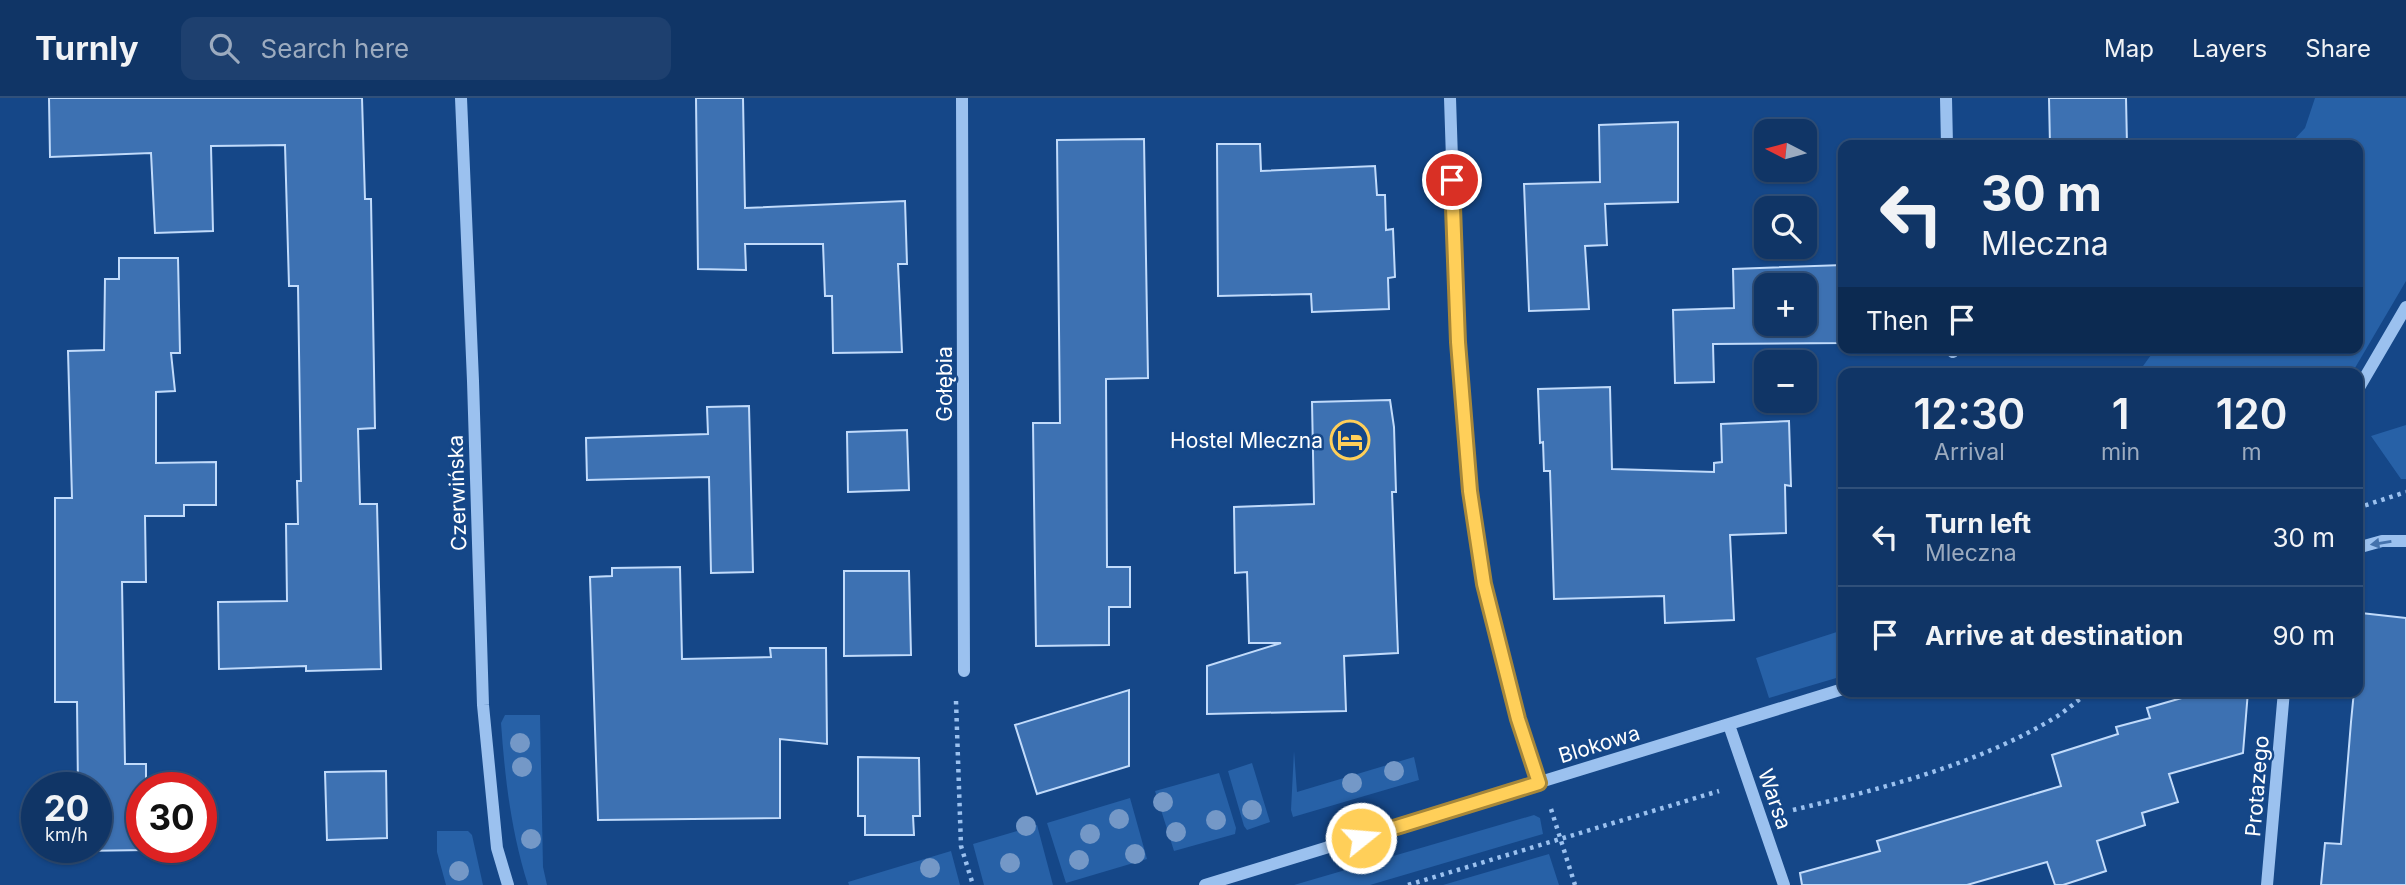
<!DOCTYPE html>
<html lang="en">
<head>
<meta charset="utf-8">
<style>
	body { margin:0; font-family:Inter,sans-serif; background:#1e406f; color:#f1f3f6; height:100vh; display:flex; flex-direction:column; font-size:26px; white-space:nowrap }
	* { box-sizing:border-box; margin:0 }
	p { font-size:23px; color:#9cabbf }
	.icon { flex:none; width:38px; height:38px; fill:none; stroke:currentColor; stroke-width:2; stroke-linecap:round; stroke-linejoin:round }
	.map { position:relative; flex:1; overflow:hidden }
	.drawer { position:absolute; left:1838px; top:270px; width:525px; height:329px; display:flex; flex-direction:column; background:#103566; border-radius:14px; box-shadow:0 2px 5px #0004,0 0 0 2px #30507a }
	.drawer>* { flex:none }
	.hud { position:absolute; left:1838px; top:42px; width:525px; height:214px; border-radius:14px; box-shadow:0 2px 5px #0004,0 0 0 2px #30507a; background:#103566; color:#f1f3f6; overflow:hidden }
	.needle { width:46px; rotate:276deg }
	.fabs { position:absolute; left:1754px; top:21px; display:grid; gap:14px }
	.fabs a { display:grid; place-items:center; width:63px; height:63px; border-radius:14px; background:#103566; box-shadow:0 2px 5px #0004,0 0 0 2px #30507a; font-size:35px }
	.speed { position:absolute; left:21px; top:674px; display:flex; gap:14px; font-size:35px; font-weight:700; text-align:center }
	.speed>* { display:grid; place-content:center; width:91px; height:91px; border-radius:50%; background:#103566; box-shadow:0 2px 5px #0004,0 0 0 2px #30507a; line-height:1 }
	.speed small { font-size:18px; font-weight:400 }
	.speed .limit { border:10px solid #d22; background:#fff; color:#111 }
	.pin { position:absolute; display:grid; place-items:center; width:60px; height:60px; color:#fff; margin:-30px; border:4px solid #fff; border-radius:50%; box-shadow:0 2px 7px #0007 }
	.me { position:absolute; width:77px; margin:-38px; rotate:73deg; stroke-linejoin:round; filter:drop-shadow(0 0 5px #0008) }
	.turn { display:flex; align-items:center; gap:24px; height:147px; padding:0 28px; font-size:32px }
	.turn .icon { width:91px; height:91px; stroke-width:2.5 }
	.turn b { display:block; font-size:49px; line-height:60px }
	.then { display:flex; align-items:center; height:66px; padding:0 28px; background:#0003; gap:14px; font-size:26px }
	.eta { display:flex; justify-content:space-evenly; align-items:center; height:119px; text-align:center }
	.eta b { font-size:42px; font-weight:600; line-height:49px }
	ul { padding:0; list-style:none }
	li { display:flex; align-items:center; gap:21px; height:98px; padding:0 28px; border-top:2px solid #30507a }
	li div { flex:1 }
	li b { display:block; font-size:26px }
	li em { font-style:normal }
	header { display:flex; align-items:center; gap:42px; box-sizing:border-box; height:98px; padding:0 35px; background:#103566; border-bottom:2px solid #30507a }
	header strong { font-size:33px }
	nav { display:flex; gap:38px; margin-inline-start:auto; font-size:24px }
	.search { width:490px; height:63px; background:#1e406f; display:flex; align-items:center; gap:18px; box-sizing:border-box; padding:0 24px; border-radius:14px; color:#9cabbf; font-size:26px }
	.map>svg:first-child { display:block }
	.green { fill:#2761a7 }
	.building { fill:#3d71b2; stroke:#c1dbfb; stroke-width:2; fill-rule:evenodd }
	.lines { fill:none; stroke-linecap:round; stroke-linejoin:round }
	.path { stroke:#9bc1ef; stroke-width:4.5; stroke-dasharray:3.5 5; stroke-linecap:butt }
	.minor { stroke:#9bc1ef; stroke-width:12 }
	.tree { fill:#7498c7 }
	.oneway { fill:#4472ac }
	.route-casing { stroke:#a6873a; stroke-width:18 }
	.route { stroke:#ffcf59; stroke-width:12 }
	.labels { text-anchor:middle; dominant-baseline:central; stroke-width:5; stroke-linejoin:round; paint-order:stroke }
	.street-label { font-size:21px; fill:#fff; stroke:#154788 }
	.poi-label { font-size:21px; fill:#fff; stroke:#154788; text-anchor:end }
</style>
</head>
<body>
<header>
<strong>Turnly</strong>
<div class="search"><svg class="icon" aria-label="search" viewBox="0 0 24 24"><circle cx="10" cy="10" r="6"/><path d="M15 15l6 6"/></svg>Search here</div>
<nav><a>Map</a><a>Layers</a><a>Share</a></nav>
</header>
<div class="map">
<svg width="2406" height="787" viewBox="0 0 2406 787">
	<rect width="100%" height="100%" fill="#154788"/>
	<path class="green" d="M2315,0h91v183l-54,92h-214l18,-25h201v-203h-68l16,-17z
		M2406,327v54h-5l-30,-43z
		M1843,532v46l-74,22 -13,-40z
		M505,617h35l3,152 4,18h-19c-17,-54 -23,-106 -27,-162z
		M1294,653l3,41 117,-35 5,23 -126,37 -2,-7z
		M1252,665l18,59 -23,8 -3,-4 -16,-55z
		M1219,675l17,55 -1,6 -61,17 -19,-60z
		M1130,700l17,61 -81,24 -19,-60z
		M1534,717l6,3 3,16 -173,51h-76z
		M1037,727l16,60h-69l-11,-41z
		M437,733h31l4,4 11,50h-37l-9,-33z
		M951,753l9,34h-111l-1,-3z
		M1549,756l10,31h-116z"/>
	<path class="building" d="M49,0h313l3,101h6l4,229 -17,1 2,75h17l4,165 -75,2v-5l-87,3 -1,-67 69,-1 -1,-77h12l-1,-43h4l-3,-195h-9l-4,-141 -74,1 2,85 -58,2 -4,-80 -101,4z
		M696,0h47l2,110 160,-7 2,63h-9l4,88 -69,1 -1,-57h-7l-2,-52h-78l1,26 -48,-1z
		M2049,0h77l1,47h-77z
		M1678,24v80l-73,2 2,41 -22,1 4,63 -60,2 -5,-127 76,-2 -1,-57z
		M1144,41l4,239 -42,1 1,188h23v40h-21v38l-73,1 -3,-223h27l-3,-283z
		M1217,46h43l1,27 114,-5 2,29h8l1,35 7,-1 2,48 -7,1 1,31 -77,3 -1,-18 -93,2z
		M119,160h59l2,95h-9l4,38 -19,1v71l60,-1v43h-32v11h-39l1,66h-24l3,182h21v24h-4v59h5v3l-69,1v-4h18v-59h-18l-1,-86h-22v-204h17l-4,-147 36,-1 1,-71h14z
		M1843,167v78l-130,1 1,38 -39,1 -2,-73 61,-2 -1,-39zM1766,187h38v39h-38z
		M1610,289l2,82 102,3v-9l8,-1 -1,-38 68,-3 2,65 -6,-1 1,48 -56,2 4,85 -69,3 -1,-27 -110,3 -4,-128h-6l-1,-29 -3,1 -2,-54z
		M1390,302l4,27 2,65h-4l6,161 -54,3 2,55 -139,3v-48l74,-23h-32l-2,-71 -12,1 -1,-66 80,-3 -2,-102z
		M749,308l4,166 -42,1 -2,-96 -122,3 -1,-42 122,-4 -1,-27z
		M907,332l2,60 -61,2 -1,-60z
		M680,469l2,92 89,-2 -1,-9h56l1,96 -47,-5v79l-182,2 -8,-243 22,-1v-8z
		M844,473h65l2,84 -67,1z
		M2361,515l45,5v267h-85l4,-42 16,1 10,-122 3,-31h3v-57l3,1z
		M1129,592v76l-92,28 -22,-69z
		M2206,593h42l-5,62 -74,21 9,28 -36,11 3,12 -48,16 9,30 -43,14h-8l-8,-23 -80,23h-165l-2,-12 80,-22 -3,-10 184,-55 -9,-31 66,-21 -2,-7 34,-9 -3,-10z
		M858,659l61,1 1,58h-7l1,19h-49v-19h-7z
		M386,673l1,67 -60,2 -2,-68z"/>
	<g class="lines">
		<path class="path" d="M2357,410l49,-16
			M956,603l5,145 12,39
			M1551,711l24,76
			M1793,712c87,-21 180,-44 258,-90 14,-8 26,-19 39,-29
			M1408,787l311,-94"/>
		<path class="minor" d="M461,0l12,283 10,324 14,143 11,37
			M962,0l2,573
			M1450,0l8,245 12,147 14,94 34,135 21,64
			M1946,0l1,47
			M1952,250l1,4
			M2357,293l49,-84
			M2357,450l25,-7h24
			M1729,627l55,160
			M1205,787l638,-196
			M2267,787l17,-194"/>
	</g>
	<g class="tree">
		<circle cx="520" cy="645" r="10"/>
		<circle cx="522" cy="669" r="10"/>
		<circle cx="1394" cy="673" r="10"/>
		<circle cx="1352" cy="685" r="10"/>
		<circle cx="1163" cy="704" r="10"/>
		<circle cx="1252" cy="712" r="10"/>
		<circle cx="1119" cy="721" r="10"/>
		<circle cx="1216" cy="722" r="10"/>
		<circle cx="1026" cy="728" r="10"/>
		<circle cx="1176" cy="734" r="10"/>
		<circle cx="1090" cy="736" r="10"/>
		<circle cx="531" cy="741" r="10"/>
		<circle cx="1135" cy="756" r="10"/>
		<circle cx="1079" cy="762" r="10"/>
		<circle cx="1010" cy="765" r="10"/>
		<circle cx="930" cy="770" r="10"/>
		<circle cx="459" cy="773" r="10"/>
	</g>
	<defs><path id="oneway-solid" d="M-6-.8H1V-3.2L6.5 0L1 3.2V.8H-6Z" transform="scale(1.75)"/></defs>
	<use class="oneway" href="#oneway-solid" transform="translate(2381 445) rotate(171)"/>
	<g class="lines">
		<defs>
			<path id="route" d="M1361,740l178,-55 -21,-64 -34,-135 -14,-93 -12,-149 -6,-162"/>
		</defs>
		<use href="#route" class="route-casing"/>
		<use href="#route" class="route"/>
	</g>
	<defs>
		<symbol id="hotel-ring" viewBox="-11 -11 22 22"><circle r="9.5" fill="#154788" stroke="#ffcf59" stroke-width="1.5"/><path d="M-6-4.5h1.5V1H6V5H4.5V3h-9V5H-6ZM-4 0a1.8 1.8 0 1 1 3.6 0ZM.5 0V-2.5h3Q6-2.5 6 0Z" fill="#ffcf59"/></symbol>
	</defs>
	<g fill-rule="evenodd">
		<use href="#hotel-ring" x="1328" y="320" width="44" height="44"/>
	</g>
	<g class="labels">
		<g class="street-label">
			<text transform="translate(944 286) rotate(-90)">Gołębia</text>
			<text transform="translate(457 395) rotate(-92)">Czerwińska</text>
			<text transform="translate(1599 646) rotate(-17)">Blokowa</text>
			<text transform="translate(2257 688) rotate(-85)">Protazego</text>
			<text transform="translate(1775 701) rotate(71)">Warsa</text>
		</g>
		<g class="poi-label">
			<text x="1323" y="342">Hostel Mleczna</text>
		</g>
	</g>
</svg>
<div class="fabs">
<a><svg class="needle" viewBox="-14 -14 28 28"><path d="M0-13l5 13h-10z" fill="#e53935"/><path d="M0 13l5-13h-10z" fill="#9cabbf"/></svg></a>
<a><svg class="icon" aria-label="search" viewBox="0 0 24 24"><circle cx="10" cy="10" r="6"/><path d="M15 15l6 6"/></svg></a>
<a>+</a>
<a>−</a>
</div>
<div class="speed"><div>20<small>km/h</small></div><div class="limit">30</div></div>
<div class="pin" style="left:1452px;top:82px;background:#d93025"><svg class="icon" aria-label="arrive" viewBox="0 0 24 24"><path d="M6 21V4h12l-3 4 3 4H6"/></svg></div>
<svg class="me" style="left:1361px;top:740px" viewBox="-20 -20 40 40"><circle r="17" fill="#ffcf59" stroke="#fff" stroke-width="3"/><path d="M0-11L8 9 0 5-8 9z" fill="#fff"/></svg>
<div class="hud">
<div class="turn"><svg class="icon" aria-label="left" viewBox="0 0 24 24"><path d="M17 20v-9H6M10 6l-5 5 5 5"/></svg><div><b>30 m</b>Mleczna</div></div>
<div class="then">Then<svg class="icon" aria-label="arrive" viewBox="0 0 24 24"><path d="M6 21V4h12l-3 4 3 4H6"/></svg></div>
</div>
<section class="drawer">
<div class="eta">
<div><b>12:30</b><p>Arrival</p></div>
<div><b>1</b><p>min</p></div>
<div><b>120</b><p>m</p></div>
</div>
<ul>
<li><svg class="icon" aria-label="left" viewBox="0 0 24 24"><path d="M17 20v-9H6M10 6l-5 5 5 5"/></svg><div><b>Turn left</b><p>Mleczna</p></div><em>30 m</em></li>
<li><svg class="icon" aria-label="arrive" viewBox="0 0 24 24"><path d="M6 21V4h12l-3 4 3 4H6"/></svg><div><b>Arrive at destination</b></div><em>90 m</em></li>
</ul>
</section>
</div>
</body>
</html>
